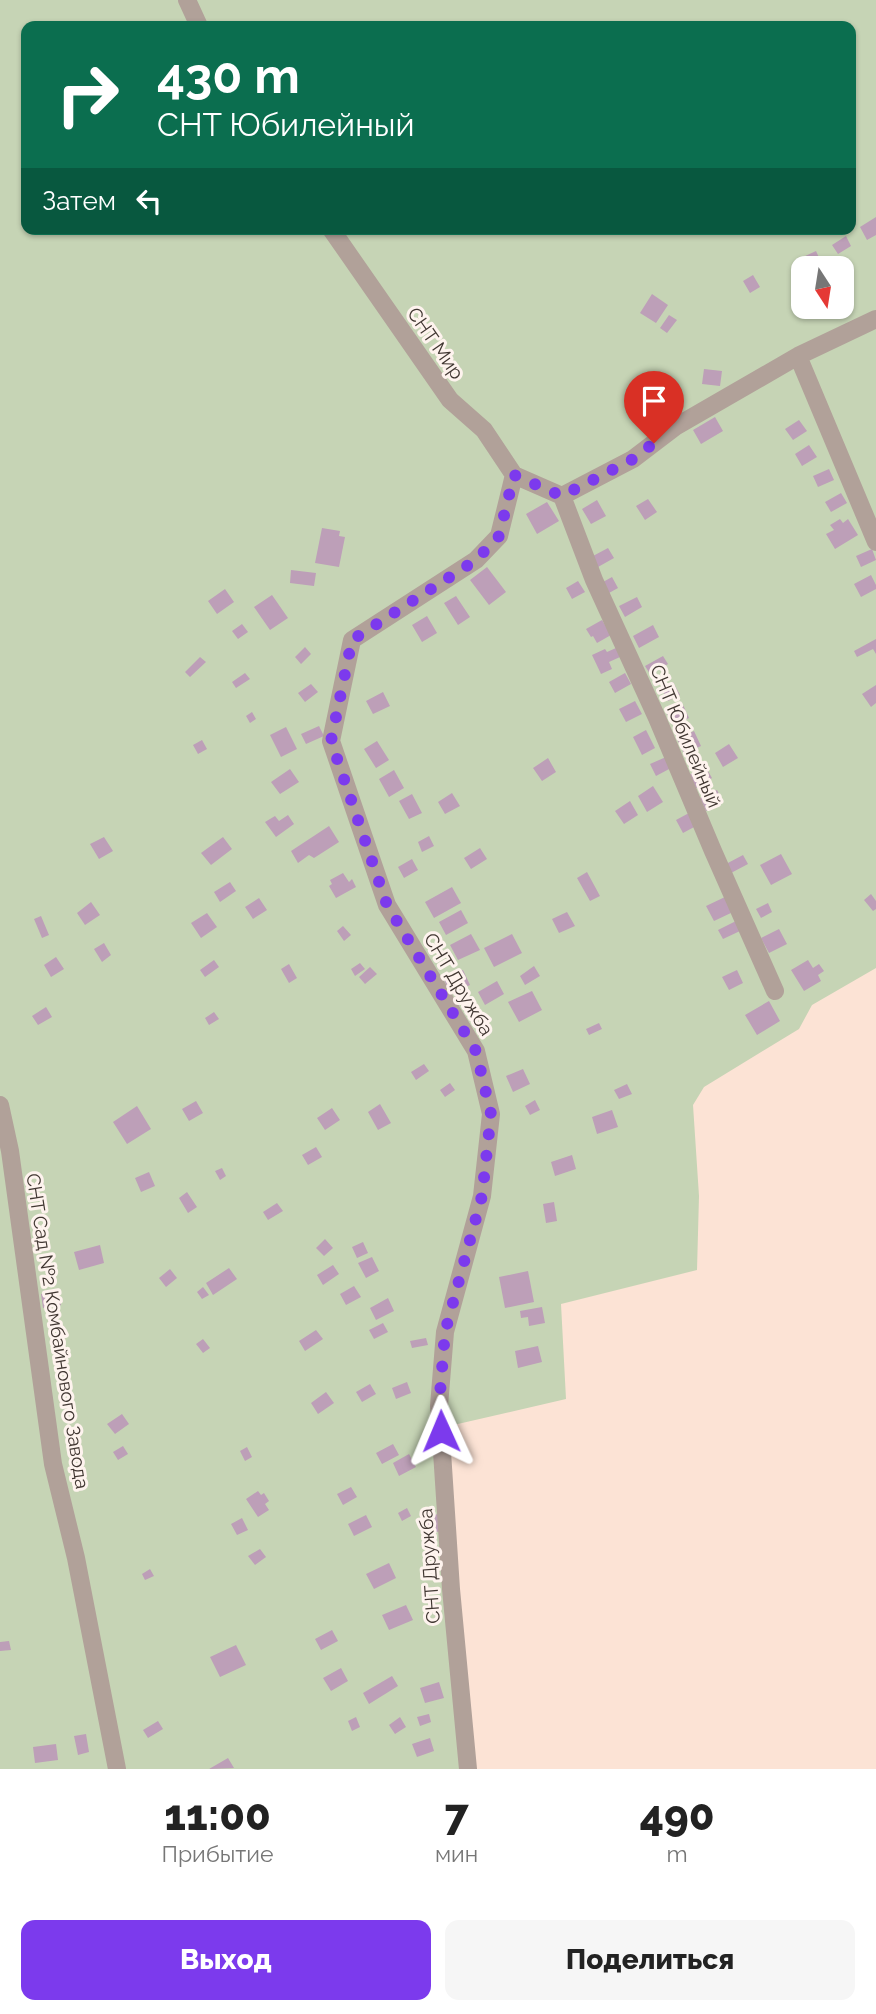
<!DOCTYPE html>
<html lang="ru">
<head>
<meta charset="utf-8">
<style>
	body { margin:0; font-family:Raleway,sans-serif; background:#f6f6f6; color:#222; height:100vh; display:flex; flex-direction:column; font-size:26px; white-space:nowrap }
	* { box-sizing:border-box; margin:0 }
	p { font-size:23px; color:#767676 }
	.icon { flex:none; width:38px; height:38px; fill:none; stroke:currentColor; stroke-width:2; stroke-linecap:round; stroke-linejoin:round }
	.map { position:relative; height:1769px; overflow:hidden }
	.side { display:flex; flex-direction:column; background:#fff; flex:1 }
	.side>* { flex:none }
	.banner { position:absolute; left:21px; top:21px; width:835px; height:214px; border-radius:14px; box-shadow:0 2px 5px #0004; background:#0b6e4f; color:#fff; overflow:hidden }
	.needle { width:46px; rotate:168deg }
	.fabs { position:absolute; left:791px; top:256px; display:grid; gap:14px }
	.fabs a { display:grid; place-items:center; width:63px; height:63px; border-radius:14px; background:#fff; box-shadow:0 2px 5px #0004; font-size:35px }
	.pin { position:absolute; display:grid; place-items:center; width:60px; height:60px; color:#fff; margin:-72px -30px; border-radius:50% 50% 50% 0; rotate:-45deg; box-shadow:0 0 7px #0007 }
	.pin .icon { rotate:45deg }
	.me { position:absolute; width:77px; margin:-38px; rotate:359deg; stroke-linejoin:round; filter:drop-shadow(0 0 5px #0008) }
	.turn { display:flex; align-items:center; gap:24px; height:147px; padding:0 21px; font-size:32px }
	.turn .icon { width:91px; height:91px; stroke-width:2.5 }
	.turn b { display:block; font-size:49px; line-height:60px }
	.then { display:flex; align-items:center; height:66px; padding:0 21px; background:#0003; gap:14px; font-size:26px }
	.eta { display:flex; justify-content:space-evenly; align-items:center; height:119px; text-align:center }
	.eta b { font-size:42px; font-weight:800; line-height:49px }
	.primary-button { display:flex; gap:14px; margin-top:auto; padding:14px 21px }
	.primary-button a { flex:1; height:80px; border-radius:14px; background:#7c3aed; color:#fff; font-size:28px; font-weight:800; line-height:80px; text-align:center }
	.primary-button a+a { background:#f6f6f6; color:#222 }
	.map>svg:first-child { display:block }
	.green { fill:#c6d4b5; fill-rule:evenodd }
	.building { fill:#bd9fb8 }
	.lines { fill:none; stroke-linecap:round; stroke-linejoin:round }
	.minor { stroke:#b1a199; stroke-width:18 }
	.route { stroke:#7c3aed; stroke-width:12; stroke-dasharray:0 21.6 }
	.labels { text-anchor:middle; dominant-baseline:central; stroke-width:6; stroke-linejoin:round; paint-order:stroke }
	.street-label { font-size:19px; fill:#413732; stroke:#fef3ee }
</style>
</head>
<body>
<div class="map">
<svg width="876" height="1769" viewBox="0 0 876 1769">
	<rect width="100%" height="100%" fill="#fce3d5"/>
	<path class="green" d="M0,0h876v968l-64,37 -13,24 -95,58 -11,18 6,91 -2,74 -136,34 5,95 -130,30 26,340h-462zM26,26h824v203h-824zM803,268h39v38h-39z"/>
	<path class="building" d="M876,217v18l-9,5 -7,-13z
		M846,236l5,10 -13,8 -6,-9z
		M816,251l6,13 -14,4 -5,-11z
		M753,275l7,12 -10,6 -7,-12z
		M652,294l16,11 -12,18 -16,-10z
		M669,315l8,5 -10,13 -7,-5z
		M704,369l18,2 -2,15 -18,-2z
		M715,417l8,14 -22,13 -8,-14z
		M799,420l8,11 -14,9 -8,-11z
		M809,445l8,12 -15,9 -7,-12z
		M829,469l5,11 -16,7 -5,-11z
		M841,493l6,10 -16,9 -6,-10z
		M648,499l9,13 -12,8 -9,-14z
		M597,500l9,16 -15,8 -9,-15z
		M547,502l12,19 -22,13 -11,-20z
		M840,519l3,4 5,-4 10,16 -23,14 -9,-15 8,-4 -4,-5z
		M322,528l18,3 -1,5 6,1 -6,30 -24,-4z
		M608,548l6,10 -16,9 -5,-11z
		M872,549l4,11 -15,7 -5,-11z
		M487,567l19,25 -17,13 -19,-25z
		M291,570l25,3 -2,13 -24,-3z
		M871,575l5,10v4l-15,8 -7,-13z
		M612,577l6,11 -9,5 -6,-11z
		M578,581l7,11 -13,7 -6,-11z
		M225,589l9,13 -17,12 -9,-13z
		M272,595l16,23 -18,12 -16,-23z
		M456,596l14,21 -12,8 -14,-22z
		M637,597l5,10 -17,10 -6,-11z
		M427,616l10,17 -15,9 -10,-17z
		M602,620l9,15 -14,8 -4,-7 -2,1 -5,-8z
		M242,624l6,8 -10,7 -6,-8z
		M653,625l6,12 -20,11 -6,-12z
		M876,639v15l-3,-5 -16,8 -3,-6z
		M305,647l6,7 -10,10 -6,-7z
		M616,648l4,9 -11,5 3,7 -11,5 -9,-19 13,-6 2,3z
		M663,656l5,8 -18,10 -5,-8z
		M200,657l6,5 -16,15 -5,-5z
		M245,673l5,6 -14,9 -4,-6z
		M625,673l6,11 -16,9 -6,-11z
		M673,682l7,13 -12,6 -7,-13z
		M311,684l7,8 -13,10 -7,-9z
		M876,685v18l-5,4 -9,-13z
		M383,692l7,14 -17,8 -7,-13z
		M635,701l7,13 -16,8 -7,-13z
		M683,705l6,13 -16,7 -7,-13z
		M252,712l4,7 -6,4 -4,-7z
		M319,726l5,10 -18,8 -5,-10z
		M286,727l11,22 -16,8 -11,-22z
		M646,730l9,18 -13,7 -9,-18z
		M694,731l7,15 -17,8 -7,-15z
		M202,740l5,9 -9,5 -5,-9z
		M377,741l12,19 -13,8 -12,-19z
		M729,744l9,14 -15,9 -8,-14z
		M666,757l5,11 -15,8 -6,-12z
		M548,758l8,14 -14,9 -9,-13z
		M705,766l7,12 -16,10 -7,-13z
		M290,769l9,13 -19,12 -9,-12z
		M394,770l10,18 -15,9 -10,-18z
		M653,786l10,16 -16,10 -9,-16z
		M717,790l6,12 -17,9 -6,-13z
		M452,793l8,13 -15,8 -7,-12z
		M412,794l10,19 -13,6 -10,-18z
		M630,801l8,14 -14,9 -9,-13z
		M689,813l7,13 -13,7 -7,-13z
		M288,815l6,9 -18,13 -11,-15 10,-6 4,5z
		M329,826l10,16 -25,16 -5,-3 -11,8 -7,-12z
		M429,836l5,10 -12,6 -4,-10z
		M104,837l9,14 -14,8 -9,-15z
		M223,837l9,12 -21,16 -10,-12z
		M480,848l7,11 -16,10 -7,-11z
		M781,854l11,20 -21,11 -11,-20z
		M743,855l5,9 -17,9 -5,-9z
		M412,859l6,11 -14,8 -6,-11z
		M587,872l13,24 -10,5 -13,-23z
		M343,873l6,9 3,-3 4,8 -20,11 -7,-12 3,-2 -2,-4z
		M230,882l6,9 -16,11 -6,-10z
		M452,887l9,16 -27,15 -9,-16z
		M871,894l5,7v8l-3,2 -9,-11z
		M725,897l8,15 -19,9 -8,-15z
		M259,898l8,12 -14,9 -8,-12z
		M91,902l9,13 -15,10 -8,-12z
		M768,903l4,9 -11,6 -5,-9z
		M461,910l7,13 -22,12 -7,-13z
		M567,912l8,14 -16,7 -7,-14z
		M207,913l10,14 -16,11 -10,-15z
		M41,916l8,19 -7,3 -8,-19z
		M736,921l4,10 -17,8 -5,-9z
		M343,926l8,9 -7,6 -7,-10z
		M779,929l8,15 -18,9 -8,-15z
		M471,934l9,16 -22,10 -8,-15z
		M512,934l10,19 -28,14 -10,-19z
		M104,943l7,12 -9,7 -8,-13z
		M56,957l8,12 -13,8 -7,-12z
		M214,960l5,7 -14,10 -5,-7z
		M808,960l5,8 6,-4 5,7 -6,4 3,6 -17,10 -13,-21z
		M360,963l5,6 -10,7 -4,-7z
		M289,964l8,14 -8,5 -8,-14z
		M534,966l6,10 -15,9 -5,-9z
		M370,967l7,7 -12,10 -6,-7z
		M463,970l7,15 -19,9 -7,-14z
		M737,970l6,13 -14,7 -7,-13z
		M497,981l7,13 -19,11 -7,-13z
		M532,991l10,19 -23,12 -11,-20z
		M769,1001l11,20 -23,14 -12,-20z
		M46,1007l6,10 -14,8 -6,-9z
		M214,1012l5,7 -10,6 -4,-7z
		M599,1023l3,6 -13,6 -3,-6z
		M424,1064l5,7 -13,9 -5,-8z
		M523,1069l7,15 -17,8 -7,-16z
		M450,1083l5,7 -10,7 -5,-7z
		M627,1084l5,10 -13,5 -5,-9z
		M535,1100l5,10 -10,5 -5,-9z
		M196,1101l7,12 -14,8 -7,-12z
		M380,1104l11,19 -13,7 -10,-18z
		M137,1106l14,23 -24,15 -14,-22z
		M332,1108l8,12 -15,10 -8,-12z
		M612,1110l6,17 -21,7 -5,-17z
		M316,1147l6,10 -14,8 -6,-10z
		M572,1155l4,14 -21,7 -4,-14z
		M222,1168l4,8 -6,4 -5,-9z
		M149,1172l6,14 -14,6 -6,-14z
		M187,1192l10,15 -9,6 -9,-15z
		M554,1202l3,19 -11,2 -3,-19z
		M277,1203l6,8 -15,9 -5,-8z
		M325,1239l8,9 -9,8 -8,-8z
		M363,1242l5,11 -11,5 -5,-11z
		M100,1245l4,18 -25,7 -5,-18z
		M372,1257l7,14 -13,7 -8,-15z
		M333,1265l6,9 -16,11 -6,-10z
		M229,1268l8,11 -24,16 -7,-12z
		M170,1269l7,9 -11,9 -7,-9z
		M528,1271l6,31 -29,6 -6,-31z
		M354,1286l7,11 -15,8 -6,-11z
		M203,1287l6,8 -7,4 -5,-7z
		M58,1291l3,14 -18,3 -2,-14z
		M388,1298l6,13 -18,9 -6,-12z
		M542,1307l3,16 -16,3 -1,-9 -7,1 -1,-7z
		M383,1323l5,9 -14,7 -5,-9z
		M316,1330l7,9 -18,12 -6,-10z
		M426,1338l2,7 -16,3 -2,-7z
		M203,1339l7,9 -7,5 -7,-9z
		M538,1346l4,16 -24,6 -3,-17z
		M68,1379l3,16 -6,1 -3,-16z
		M407,1382l4,11 -15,6 -4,-11z
		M370,1384l6,10 -14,8 -6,-10z
		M326,1392l8,11 -16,11 -7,-11z
		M122,1414l7,10 -14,10 -8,-10z
		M393,1444l6,11 -17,9 -6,-11z
		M123,1446l5,8 -10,6 -5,-8z
		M247,1447l5,10 -7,4 -5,-10z
		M409,1454l7,13 -17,9 -6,-13z
		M351,1487l6,10 -14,8 -6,-11z
		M258,1491l3,4 3,-2 5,8 -4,3 4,6 -11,7 -12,-18z
		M407,1508l4,8 -9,5 -4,-8z
		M438,1514l3,17 -17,4 -3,-17z
		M366,1515l6,12 -18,9 -6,-12z
		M242,1518l6,12 -11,5 -6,-11z
		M260,1549l6,8 -11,8 -7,-9z
		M389,1563l7,15 -22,11 -8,-15z
		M150,1569l4,7 -9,4 -3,-6z
		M406,1605l7,15 -24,10 -7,-15z
		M332,1630l6,11 -17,9 -6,-11z
		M9,1641l2,9 -11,1v-9z
		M236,1645l10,20 -26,12 -10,-20z
		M341,1668l7,13 -17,10 -8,-13z
		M392,1676l6,10 -29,18 -6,-11z
		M439,1682l5,16 -19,5 -5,-15z
		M429,1714l2,8 -11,4 -3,-9z
		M356,1717l4,10 -8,4 -4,-10z
		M400,1717l6,10 -11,7 -6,-9z
		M158,1721l5,8 -15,9 -5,-8z
		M86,1734l3,18 -11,3 -4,-19z
		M430,1738l4,13 -17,6 -5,-13z
		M56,1744l2,16 -23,3 -2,-16z
		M228,1758l6,10 -25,1z"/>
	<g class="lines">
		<path class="minor" d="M187,0l12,26
			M331,229l119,171 34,30 30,45
			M798,356l78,186
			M514,475l48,21 71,-37 42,-32 123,-71 78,-37
			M562,496l32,84 63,138 56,133 62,140
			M0,1105l10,46 43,313 23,94 41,211
			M468,1769l-17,-180 -12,-183 6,-74 37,-136 9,-82 -15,-63 -89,-146 -56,-164 21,-101 124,-80 23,-24 15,-61"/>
	</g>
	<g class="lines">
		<path class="route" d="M441,1431l-2,-25 6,-74 37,-136 9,-82 -15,-63 -89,-146 -56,-164 21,-101 124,-80 23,-24 15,-61 48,21 71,-37 21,-16"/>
	</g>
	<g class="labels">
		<g class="street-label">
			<text transform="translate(436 343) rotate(55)">СНТ Мир</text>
			<text transform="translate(686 736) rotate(67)">СНТ Юбилейный</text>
			<text transform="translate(459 984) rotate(59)">СНТ Дружба</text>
			<text transform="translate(58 1331) rotate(81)">СНТ Сад №2 Комбайнового Завода</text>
			<text transform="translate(429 1566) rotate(-94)">СНТ Дружба</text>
		</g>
	</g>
</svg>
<div class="fabs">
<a><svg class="needle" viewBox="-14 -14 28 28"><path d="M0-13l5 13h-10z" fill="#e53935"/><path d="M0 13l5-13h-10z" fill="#767676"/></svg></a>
</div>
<div class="pin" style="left:654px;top:443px;background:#d93025"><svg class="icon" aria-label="arrive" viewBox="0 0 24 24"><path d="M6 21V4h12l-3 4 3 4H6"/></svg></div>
<svg class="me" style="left:441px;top:1431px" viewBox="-20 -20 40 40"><path d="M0-17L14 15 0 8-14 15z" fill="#7c3aed" stroke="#fff" stroke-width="4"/></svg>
<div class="banner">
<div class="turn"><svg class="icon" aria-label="right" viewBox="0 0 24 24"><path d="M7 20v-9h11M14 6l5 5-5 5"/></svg><div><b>430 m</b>СНТ Юбилейный</div></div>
<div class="then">Затем<svg class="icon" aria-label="left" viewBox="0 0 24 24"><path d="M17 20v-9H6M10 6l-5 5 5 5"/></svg></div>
</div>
</div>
<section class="side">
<div class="eta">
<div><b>11:00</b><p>Прибытие</p></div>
<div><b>7</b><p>мин</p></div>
<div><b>490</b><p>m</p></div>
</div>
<div class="primary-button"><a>Выход</a><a>Поделиться</a></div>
</section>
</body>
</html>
